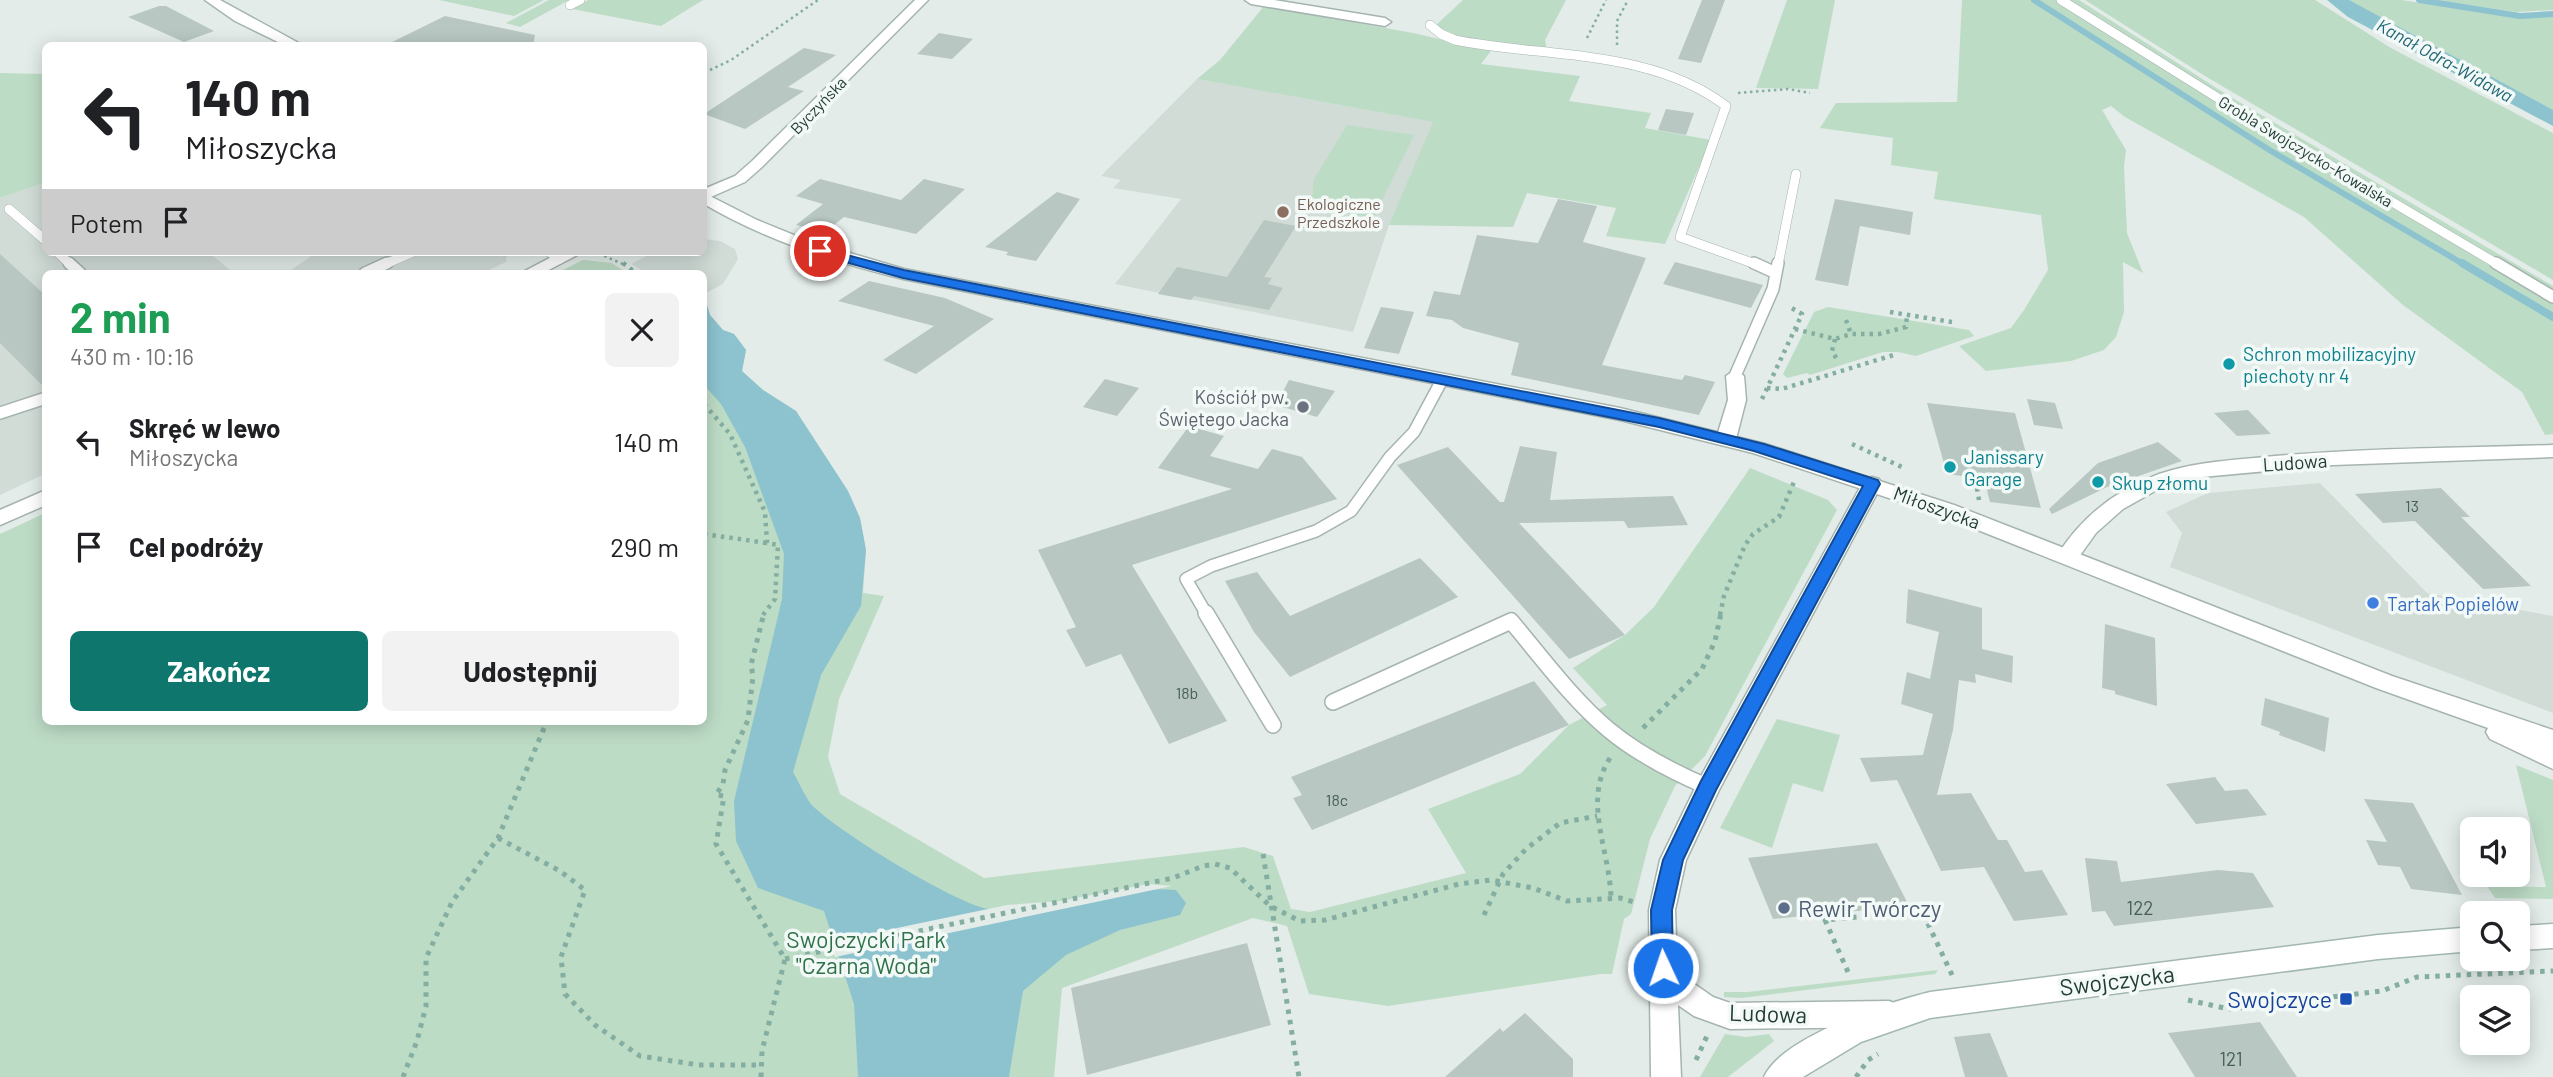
<!DOCTYPE html>
<html lang="pl">
<head>
<meta charset="utf-8">
<style>
	body { margin:0; font-family:Barlow,sans-serif; background:#f2f2f2; color:#202124; height:100vh; display:flex; flex-direction:column; font-size:26px; white-space:nowrap }
	* { box-sizing:border-box; margin:0 }
	p { font-size:23px; color:#757577 }
	.icon { flex:none; width:38px; height:38px; fill:none; stroke:currentColor; stroke-width:2; stroke-linecap:round; stroke-linejoin:round }
	.map { position:relative; flex:1; overflow:hidden }
	.panel { position:absolute; left:42px; top:270px; width:665px; height:455px; display:flex; flex-direction:column; background:#fff; border-radius:10px; box-shadow:0 4px 18px #0003 }
	.panel>* { flex:none }
	.top-card { position:absolute; left:42px; top:42px; width:665px; height:214px; border-radius:10px; box-shadow:0 4px 18px #0003; background:#fff; color:#202124; overflow:hidden }
	.tools { position:absolute; left:2460px; top:817px; display:grid; gap:14px }
	.tools a { display:grid; place-items:center; width:70px; height:70px; border-radius:10px; background:#fff; box-shadow:0 4px 18px #0003; font-size:35px }
	.pin { position:absolute; display:grid; place-items:center; width:60px; height:60px; color:#fff; margin:-30px; border:4px solid #fff; border-radius:50%; box-shadow:0 2px 7px #0007 }
	.me { position:absolute; width:77px; margin:-38px; rotate:357deg; stroke-linejoin:round; filter:drop-shadow(0 0 5px #0008) }
	.turn { display:flex; align-items:center; gap:24px; height:147px; padding:0 28px; font-size:32px }
	.turn .icon { width:91px; height:91px; stroke-width:2.5 }
	.turn b { display:block; font-size:49px; line-height:60px }
	.then { display:flex; align-items:center; height:66px; padding:0 28px; background:#0003; gap:14px; font-size:26px }
	.round { display:grid; place-items:center; flex:none; width:74px; height:74px; border-radius:10px; background:#f2f2f2 }
	.head { display:flex; align-items:center; justify-content:space-between; height:119px; padding:0 28px }
	h1 { font-size:42px; font-weight:700; line-height:52px; color:#1e9e55 }
	.button { display:flex; gap:14px; margin-top:auto; padding:14px 28px }
	.button a { flex:1; height:80px; border-radius:10px; background:#0f766e; color:#fff; font-size:28px; font-weight:700; line-height:80px; text-align:center }
	.button a+a { background:#f2f2f2; color:#202124 }
	ul { padding:0; list-style:none }
	li { display:flex; align-items:center; gap:21px; height:105px; padding:0 28px }
	li div { flex:1 }
	li b { display:block; font-size:26px }
	li em { font-style:normal }
	.map>svg:first-child { display:block }
	.built { fill:#d1dcd7 }
	.green { fill:#bddcc6 }
	.water { fill:#8dc3cf }
	.pier { fill:#e3ece8 }
	.lines { fill:none; stroke-linecap:round; stroke-linejoin:round }
	.stream-far1 { stroke:#8dc3cf; stroke-width:6 }
	.stream { stroke:#8dc3cf; stroke-width:8 }
	.canal { fill:#8dc3cf; fill-rule:evenodd }
	.building { fill:#b8c7c1 }
	.service-far2-casing { stroke:#a6b4af; stroke-width:10 }
	.service-far1-casing { stroke:#a6b4af; stroke-width:14 }
	.service-casing { stroke:#a6b4af; stroke-width:18 }
	.minor-casing { stroke:#a6b4af; stroke-width:3 }
	.tertiary-casing { stroke:#a6b4af; stroke-width:3 }
	.secondary-casing { stroke:#a2b7b0; stroke-width:3 }
	.path-far2 { stroke:#85aea2; stroke-width:2.5; stroke-dasharray:2.5 3.5; stroke-linecap:butt }
	.path-far1 { stroke:#85aea2; stroke-width:4.5; stroke-dasharray:3.5 5; stroke-linecap:butt }
	.path { stroke:#85aea2; stroke-width:5; stroke-dasharray:4.5 6; stroke-linecap:butt }
	.service-far2 { stroke:#fff; stroke-width:9 }
	.service-far1 { stroke:#fff; stroke-width:11 }
	.service { stroke:#fff; stroke-width:15 }
	.minor { fill:#fff; fill-rule:evenodd }
	.tertiary { fill:#fff; fill-rule:evenodd }
	.secondary { fill:#fff; fill-rule:evenodd }
	.route { fill:#1a73e8; stroke:#114b97; stroke-width:2 }
	.education-dot { fill:#8d6e63; stroke:#f3f9f6; stroke-width:2.5 }
	.culture-dot { fill:#0f9aa8; stroke:#f3f9f6; stroke-width:2.5 }
	.worship-dot { fill:#6b7280; stroke:#f3f9f6; stroke-width:2.5 }
	.shop-dot { fill:#3f7fe0; stroke:#f3f9f6; stroke-width:2.5 }
	.service-dot { fill:#5c6f8a; stroke:#f3f9f6; stroke-width:2.5 }
	.transit-dot { fill:#1a4fb4; stroke:#f3f9f6; stroke-width:2.5 }
	.labels { text-anchor:middle; dominant-baseline:central; stroke-width:7; stroke-linejoin:round; paint-order:stroke }
	.far-street-label { font-size:16px; fill:#233d36; stroke:#f3f9f6 }
	.far-education-label { font-size:16px; fill:#785e54; stroke:#f3f9f6; text-anchor:start }
	.number-label { font-size:16px; fill:#486059 }
	.far-water-label { font-size:18px; font-style:italic; fill:#206676; stroke:#f3f9f6 }
	.culture-label { font-size:19px; fill:#0d838f; stroke:#f3f9f6; text-anchor:start }
	.worship-label { font-size:19px; fill:#5b616d; stroke:#f3f9f6; text-anchor:end }
	.street-label { font-size:19px; fill:#233d36; stroke:#f3f9f6 }
	.shop-label { font-size:19px; fill:#366cbe; stroke:#f3f9f6; text-anchor:start }
	.near-number-label { font-size:19px; fill:#486059 }
	.near-service-label { font-size:23px; fill:#4e5e75; stroke:#f3f9f6; text-anchor:start }
	.near-park-label { font-size:23px; fill:#2f724a; stroke:#f3f9f6 }
	.near-street-label { font-size:23px; fill:#233d36; stroke:#f3f9f6 }
	.near-transit-label { font-size:23px; fill:#164399; stroke:#f3f9f6; text-anchor:end }
</style>
</head>
<body>
<div class="map">
<svg width="2553" height="1077" viewBox="0 0 2553 1077">
	<rect width="100%" height="100%" fill="#e3ece8"/>
	<path class="built" d="M1197,79l237,43 -45,103 -36,107 -238,-48 66,-85 -68,-11 8,-8 -20,-4z
		M45,182l1,70h162l26,21h-188l-1,201 -45,21v-297z
		M704,239l16,2 15,8 3,10 -15,25 -19,10v-21h-57l-16,-9 23,-12h50z
		M317,252h193l-3,2 -1,8 -23,11h-196z
		M2320,483l107,110 126,23v97l-383,-146 12,-34 -16,-21 42,-19z"/>
	<path class="green" d="M439,0h105l-30,16z
		M549,0h20l-49,27 -14,-4z
		M588,0h115l-42,26 -89,-17z
		M1463,0h103l-21,40 2,10c-34,-4 -81,-3 -111,-25z
		M1787,0h48l-17,89 -62,-1z
		M1962,0h95l174,111 322,190v133l-8,1 -23,-43 -119,-87 -99,-88 -179,-100 -14,-11 -9,4 24,40 -2,17 3,66 16,40 -20,-11 1,50 -8,25 -12,13 -33,11 -85,10 -27,-25 52,-18 13,-18 24,-40 -7,-55 -107,-16 4,-27 -47,-7 2,-27 -73,-10 16,-25 121,-1z
		M2067,0h12l150,96 324,190v7l-245,-143z
		M2085,0h230l76,48 162,85v147l-348,-204z
		M2347,0h54l115,17h37v95l-159,-83z
		M2434,0h119v10l-37,2z
		M1264,6l149,27 78,18 -10,13 99,12 -11,25 82,12 -6,15 66,12 -46,104 -59,-8 10,-28 -89,-15 -14,34 -124,-2 44,-103 -236,-43 23,-19z
		M0,73l45,1 1,108 -46,16z
		M1347,125l67,10 -40,82 -63,-7 3,-31z
		M583,260l29,3 15,10h-70z
		M704,304l3,1 3,10 13,15 11,4 12,16 -4,21 21,19 33,21 52,80 12,27 6,32 -3,43 21,3 -45,103 -11,58 12,37 144,84 260,-31 29,9 18,53 19,3 156,-39 -38,-64 92,-35 49,-49 38,-20 -34,-37 52,-33 29,-28 96,-139 78,32 9,10 -132,246 -30,30 -25,53 -19,75 -7,5 -12,55h-11l-213,32 -79,-12 -22,-68 -34,-8 -191,70 -8,89h-1054v-543l45,-21 1,208h658z
		M1828,307l141,23 5,6 -58,20 -18,-4h-15l-73,23 -3,-2 -20,5 -4,-4 31,-62z
		M1777,719l63,16 -17,57 -30,-9 -21,65 -52,-20z
		M2516,765l37,15v119l-58,-1 -8,-12 59,1z
		M1938,970l-3,4 -194,24 -17,-1v-5h24z
		M1725,1034l21,3 23,-3 5,7 -46,36h-28z"/>
	<path class="water" d="M707,305l3,10 13,15 11,4 12,16 -4,21 21,19 33,21 52,80 12,27 6,32 -5,56 -40,69 -28,97c6,10 11,23 18,32 21,24 149,103 179,105 63,5 124,-25 186,-19l10,13 -6,12 -60,15 -54,25 -43,36 -14,86h-151l-4,-73 -30,-93 -66,-23 -22,-47 -2,-40 48,-202 2,-45 -39,-107 -24,-43 -17,-19v-79z"/>
	<path class="pier" d="M1148,884l24,2 -337,71 -5,-15 177,-37 54,-4z"/>
	<g class="lines">
		<path class="stream-far1" d="M2034,0l237,151 194,114
			M2419,0l101,16 33,-2"/>
		<path class="stream" d="M2462,263l91,54"/>
		<path class="canal" d="M2327,0h22l204,110v16l-205,-109z"/>
	</g>
	<path class="building" d="M1702,0h23l-24,63 -23,-4z
		M159,6h7l48,25 -30,11 -56,-25z
		M445,16l90,19 -2,11h-149z
		M939,33l34,6 -21,20 -35,-5z
		M804,48l32,7 -48,32 16,4 -59,38 -41,-15z
		M1666,109l28,4 -8,22 -28,-5z
		M820,179l81,21 23,-21 41,10 -49,45 -72,-17 -19,15 -29,-7 27,-21 -27,-8z
		M1057,192l23,7 -44,62 -30,-6 2,-3 -23,-5z
		M1558,199l39,7 -14,36 63,16 -44,107 80,15 3,-5 30,7 -16,33 -188,-40 8,-32 -56,-15 -11,-8 -26,-4 8,-25 26,4 17,-60 61,8z
		M1835,199l78,13 -3,23 -50,-9 -12,60 -33,-6z
		M1264,220l32,6 -32,51 8,1 -4,6 15,4 -14,22 -75,-14 -3,4 -33,-6 19,-27 50,10z
		M0,254l46,42v93l-46,-46z
		M1675,262l88,23 -12,23 -88,-24z
		M869,281l76,17 49,21 -78,55 -33,-14 51,-34 -96,-25z
		M1381,307l33,5 -15,42 -35,-6z
		M1105,379l34,9 -22,28 -34,-9z
		M1289,380l46,11 -18,26 -41,-12z
		M2027,399l28,4 8,26 -29,-4z
		M1927,403l88,10 26,95 -51,-6 -6,-23 -37,-5z
		M2248,410l23,24 -34,2 -23,-23z
		M1189,426l35,10 -14,20 48,13 14,-20 30,8 35,42 -205,66 95,156 -58,23 -48,-90 -35,13 -20,-37 10,-3 -38,-77 194,-61 -74,-21z
		M2158,442l24,19 -75,26 -55,27 -3,-5 49,-46z
		M1520,446l37,6 -7,48 123,-4 15,29 -60,3 -4,-7 -105,2 106,112 -56,24 -172,-194 51,-18 52,55h4z
		M2441,488l29,29h-9l70,69 -48,3 -68,-68 -32,2 -28,-29z
		M1420,558l38,39 -168,80 -36,-45 -29,-51 32,-9 33,44z
		M1908,589l74,19v41l31,7 -1,27 -37,-9 1,9 -17,-3 -6,50 -16,65 34,-2 27,47h9l18,32 17,-2 26,45 -54,6 -30,-54 -43,4 -44,-91 -26,2 -11,-24 63,-3 10,-41 -32,-10 6,-32 23,7 9,-47 -33,-9z
		M2105,624l50,14 2,68 -42,-12v-3l-13,-3z
		M1534,681l35,44 -257,105 -19,-32 9,-3 -11,-18z
		M2265,698l64,20 -4,34 -46,-17 1,-3 -19,-7z
		M2215,777l10,14 22,-2 20,26 -71,9 -30,-40z
		M2364,799l49,4 49,92 -51,-6 -11,-22 -22,-2 -12,-25 21,2z
		M1877,843l32,63 -136,13 -25,-61z
		M2085,858l32,3 4,21 97,-12 35,3 21,34 -160,19 -9,-15 -13,1z
		M1247,943l24,82 -184,50 -16,-87z
		M1525,1013l48,46v18h-128l55,-49 3,4z
		M2260,1022l37,55h-102l-27,-44z
		M1990,1033l18,44h-43l-11,-40z"/>
	<g class="lines">
		<defs>
			<path id="service-far2" d="M2061,0l189,118 249,147
				M570,5l10,-5
				M1430,25l11,9 14,6c89,18 195,8 271,66l-46,131 78,28
				M9,209l37,32
				M57,252l14,13
				M549,252l11,7
				M383,265l30,-13
				M1778,265l18,-91"/>
			<path id="service-far1" d="M69,263l11,10
				M1754,263l22,10
				M2496,263l57,34
				M365,273l22,-10
				M1735,376l38,-87 5,-26
				M0,413l46,-15
				M1207,615l-21,-36 25,-13 105,-35 35,-20 39,-54 24,-25 28,-52"/>
			<path id="service" d="M1206,613l67,112
				M1333,702l178,-81c31,37 61,78 98,109 30,25 64,42 99,57"/>
			<path id="minor" d="M915,0h13l-166,167 -17,15 -41,18v-11l31,-13 17,-15z
				M1245,0h29l111,18 6,4 -6,4 -134,-22z
				M561,252h22l-40,21h-22z
				M1735,370l9,6 2,24 -10,39 -3,4h-14l-3,-4 12,-39 -2,-24z
				M2553,445v12l-220,8 -142,13 -36,13 -32,18 -27,24 -20,28 -8,2 -8,-2 -3,-5c24,-39 59,-66 102,-82 38,-13 77,-14 116,-18 93,-8 185,-8 278,-11z
				M1872,477l7,2 3,5 -163,306 -33,70 -11,50 2,55 13,16 23,16 17,6 159,-2 10,4 4,9 -4,9 -10,4 -159,2 -36,-13 -16,-11 3,72h-30l-2,-167 11,-50 39,-80 163,-296 3,-5z
				M46,490v15l-46,20v-15z"/>
			<path id="tertiary" d="M205,0h15l84,46h-18l-51,-25z
				M704,193l53,27 49,20 98,29 716,139 145,36 189,61 438,171 161,54v39l-63,-30 -4,-7 2,-4 -112,-40 -436,-173 -187,-62 -133,-33 -717,-141c-69,-17 -138,-39 -199,-75z"/>
			<path id="secondary" d="M2553,924v24l-35,2v-24z
				M2473,927v24l-95,8 -448,59 -69,24 -58,35h-39c17,-40 125,-75 166,-85l448,-57z"/>
		</defs>
		<use href="#service-far2" class="service-far2-casing"/>
		<use href="#service-far1" class="service-far1-casing"/>
		<use href="#service" class="service-casing"/>
		<use href="#minor" class="minor-casing"/>
		<use href="#tertiary" class="tertiary-casing"/>
		<use href="#secondary" class="secondary-casing"/>
		<path class="path-far2" d="M1587,38l19,-38
			M1617,45v-24l11,-21
			M710,70l21,-10 87,-60
			M1738,93l50,-4 22,4
			M604,252l-2,3 23,10"/>
		<path class="path-far1" d="M623,263l13,10
			M1890,312l62,10
			M1846,320l5,14
			M1795,329l40,10 16,-5h28l27,-7 1,-13
			M1835,339l-3,12 6,10
			M1767,388l15,1 115,-35
			M1762,399l40,-85 -14,-8
			M704,404l26,30 35,78 2,31 11,2 -3,54 -12,16
			M1852,444l52,24
			M1979,500l-3,-18 9,1
			M704,534l63,9
			M1720,615l4,-19 21,-51 8,-11 26,-17 15,-35"/>
		<path class="path" d="M1643,728l59,-59 13,-28 6,-28
			M1610,758c-28,43 0,93 1,140
			M498,838l62,33 25,19 -24,67 4,37 30,31 45,31 59,9h63
			M1263,854l36,223
			M2480,913h30
			M1484,915l19,-41 23,-25 34,-26 37,-7
			M785,959l388,-81 30,-12 12,-2 15,4 40,38 30,15 25,-1 134,-36 32,-4 42,8 34,13 53,-3 17,5
			M2483,963h26
			M1848,972l-23,-52 97,-9 31,66
			M2188,1000l41,9 153,-18 35,-14 136,-6
			M1696,1060l11,-24
			M403,1077l14,-36 9,-35v-48l26,-56 46,-64 49,-117
			M761,1077l1,-26 23,-92 -69,-115 8,-48 -8,-1 7,-11 2,-14 23,-50 5,-44 -2,-11 13,-52
			M1856,1077l12,-17 10,-6"/>
		<use href="#service-far2" class="service-far2"/>
		<use href="#service-far1" class="service-far1"/>
		<use href="#service" class="service"/>
		<use href="#minor" class="minor"/>
		<use href="#tertiary" class="tertiary"/>
		<use href="#secondary" class="secondary"/>
	</g>
	<path class="route" d="M820,248l84,22 755,148 105,26 114,36 2,4 -164,306 -33,70 -11,50 1,58 -3,7 -7,3 -8,-3 -3,-7 -1,-58 12,-50 38,-79 162,-295 -109,-35 -95,-24 -756,-149 -87,-24v-5z"/>
	<circle class="education-dot" cx="1283" cy="212" r="7"/>
	<g class="culture-dot">
		<circle cx="2229" cy="364" r="7"/>
		<circle cx="1950" cy="467" r="7"/>
		<circle cx="2098" cy="482" r="7"/>
	</g>
	<circle class="worship-dot" cx="1303" cy="407" r="7"/>
	<circle class="shop-dot" cx="2373" cy="603" r="7"/>
	<circle class="service-dot" cx="1784" cy="908" r="7"/>
	<rect class="transit-dot" x="2339" y="992" width="14" height="14" rx="3.5"/>
	<g class="labels">
		<g class="far-street-label">
			<text transform="translate(818 105) rotate(-46)">Byczyńska</text>
			<text transform="translate(2306 151) rotate(31)">Grobla Swojczycko-Kowalska</text>
		</g>
		<g class="far-education-label">
			<text x="1297" y="203">Ekologiczne<tspan x="1297" dy="18">Przedszkole</tspan></text>
		</g>
		<g class="number-label">
			<text x="2412" y="505">13</text>
			<text x="1187" y="692">18b</text>
			<text x="1337" y="799">18c</text>
		</g>
		<g class="far-water-label">
			<text transform="translate(2445 60) rotate(29)">Kanał Odra-Widawa</text>
		</g>
		<g class="culture-label">
			<text x="2243" y="353">Schron mobilizacyjny<tspan x="2243" dy="22">piechoty nr 4</tspan></text>
			<text x="1964" y="456">Janissary<tspan x="1964" dy="22">Garage</tspan></text>
			<text x="2112" y="482">Skup złomu</text>
		</g>
		<g class="worship-label">
			<text x="1289" y="396">Kościół pw.<tspan x="1289" dy="22">Świętego Jacka</tspan></text>
		</g>
		<g class="street-label">
			<text transform="translate(2295 462) rotate(-4)">Ludowa</text>
			<text transform="translate(1937 507) rotate(20)">Miłoszycka</text>
		</g>
		<g class="shop-label">
			<text x="2387" y="603">Tartak Popielów</text>
		</g>
		<g class="near-number-label">
			<text x="2140" y="907">122</text>
			<text x="2231" y="1058">121</text>
		</g>
		<g class="near-service-label">
			<text x="1798" y="908">Rewir Twórczy</text>
		</g>
		<g class="near-park-label">
			<text x="866" y="939">Swojczycki Park<tspan x="866" dy="26">"Czarna Woda"</tspan></text>
		</g>
		<g class="near-street-label">
			<text transform="translate(2117 980) rotate(-7)">Swojczycka</text>
			<text transform="translate(1768 1013) rotate(2)">Ludowa</text>
		</g>
		<g class="near-transit-label">
			<text x="2332" y="999">Swojczyce</text>
		</g>
	</g>
</svg>
<div class="tools">
<a><svg class="icon" aria-label="sound" viewBox="0 0 24 24"><path d="M4 9h4l5-4v14l-5-4H4zM17 9q2 3 0 6"/></svg></a>
<a><svg class="icon" aria-label="search" viewBox="0 0 24 24"><circle cx="10" cy="10" r="6"/><path d="M15 15l6 6"/></svg></a>
<a><svg class="icon" aria-label="layers" viewBox="0 0 24 24"><path d="M12 4l9 5-9 5-9-5zM3 14l9 5 9-5"/></svg></a>
</div>
<div class="pin" style="left:820px;top:251px;background:#d93025"><svg class="icon" aria-label="arrive" viewBox="0 0 24 24"><path d="M6 21V4h12l-3 4 3 4H6"/></svg></div>
<svg class="me" style="left:1663px;top:968px" viewBox="-20 -20 40 40"><circle r="17" fill="#1a73e8" stroke="#fff" stroke-width="3"/><path d="M0-11L8 9 0 5-8 9z" fill="#fff"/></svg>
<div class="top-card">
<div class="turn"><svg class="icon" aria-label="left" viewBox="0 0 24 24"><path d="M17 20v-9H6M10 6l-5 5 5 5"/></svg><div><b>140 m</b>Miłoszycka</div></div>
<div class="then">Potem<svg class="icon" aria-label="arrive" viewBox="0 0 24 24"><path d="M6 21V4h12l-3 4 3 4H6"/></svg></div>
</div>
<section class="panel">
<div class="head"><div><h1>2 min</h1><p>430 m · 10:16</p></div><a class="round"><svg class="icon" aria-label="close" viewBox="0 0 24 24"><path d="M6 6l12 12M18 6L6 18"/></svg></a></div>
<ul>
<li><svg class="icon" aria-label="left" viewBox="0 0 24 24"><path d="M17 20v-9H6M10 6l-5 5 5 5"/></svg><div><b>Skręć w lewo</b><p>Miłoszycka</p></div><em>140 m</em></li>
<li><svg class="icon" aria-label="arrive" viewBox="0 0 24 24"><path d="M6 21V4h12l-3 4 3 4H6"/></svg><div><b>Cel podróży</b></div><em>290 m</em></li>
</ul>
<div class="button"><a>Zakończ</a><a>Udostępnij</a></div>
</section>
</div>
</body>
</html>
